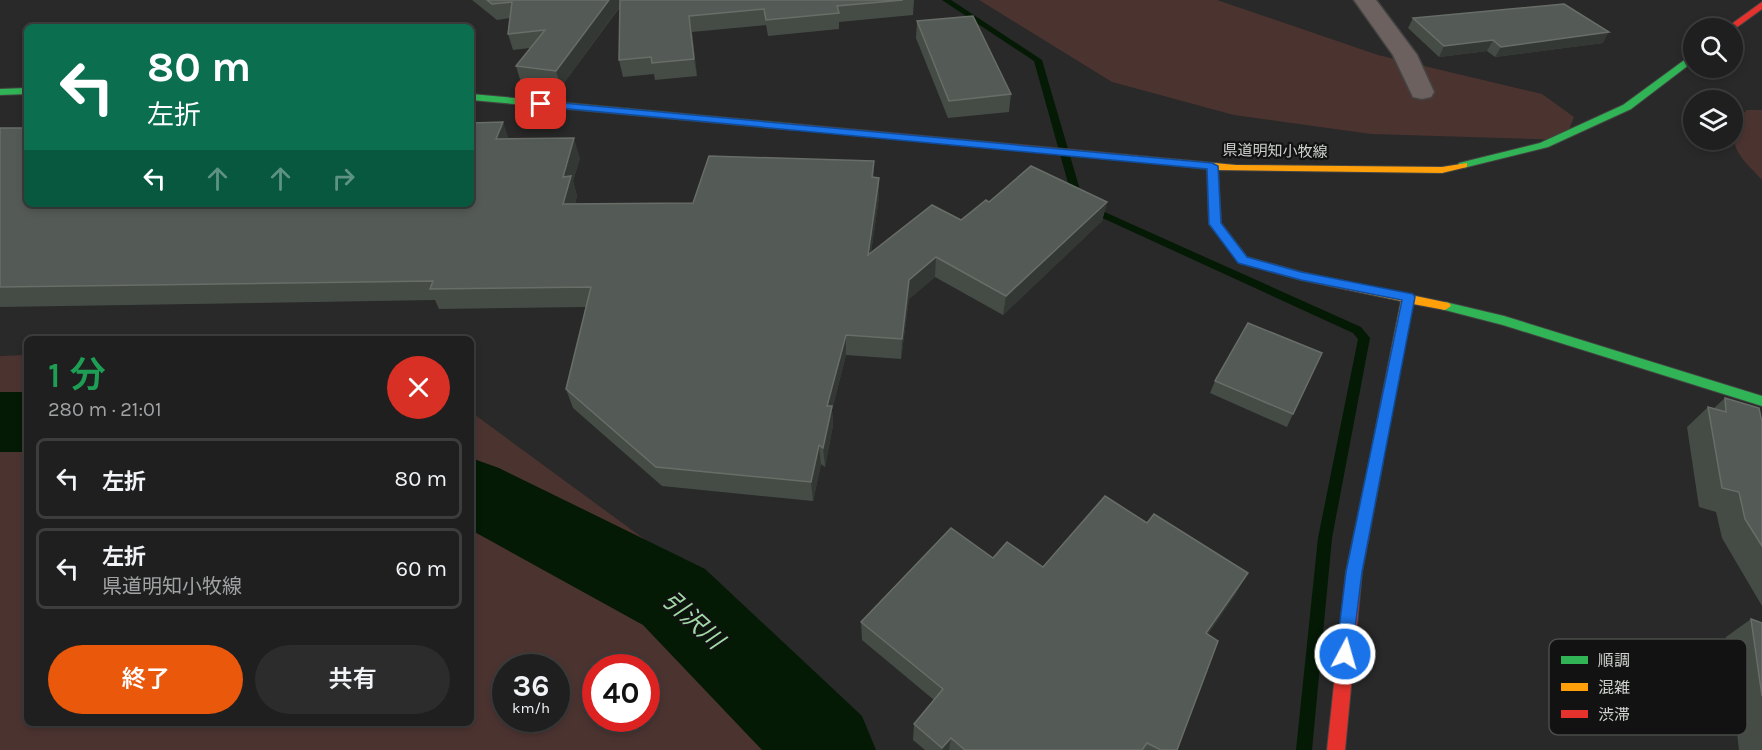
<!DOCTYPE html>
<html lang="ja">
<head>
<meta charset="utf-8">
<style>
	body { margin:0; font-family:Karla,"Noto Sans JP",sans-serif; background:#2b2c2b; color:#f1f3f6; height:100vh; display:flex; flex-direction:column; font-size:22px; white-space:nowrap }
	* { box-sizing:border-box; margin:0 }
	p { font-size:20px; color:#a1a2a4 }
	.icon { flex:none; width:33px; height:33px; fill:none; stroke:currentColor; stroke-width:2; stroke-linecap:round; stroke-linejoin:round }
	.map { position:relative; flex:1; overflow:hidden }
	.sheet { position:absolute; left:24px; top:336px; width:450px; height:390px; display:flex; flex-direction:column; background:#1e1f1e; border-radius:9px; box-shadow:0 3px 9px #0003,0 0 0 2px #3c3d3c }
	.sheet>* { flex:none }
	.top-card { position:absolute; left:24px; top:24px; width:450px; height:183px; border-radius:9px; box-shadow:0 3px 9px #0003,0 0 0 2px #3c3d3c; background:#0b6e4f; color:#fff; overflow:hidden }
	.fabs { position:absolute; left:1683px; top:18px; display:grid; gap:12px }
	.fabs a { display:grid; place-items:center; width:60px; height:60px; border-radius:50%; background:#1e1f1e; box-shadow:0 3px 9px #0003,0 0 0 2px #3c3d3c; font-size:30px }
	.speed { position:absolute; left:492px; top:654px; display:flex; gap:12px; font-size:30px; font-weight:700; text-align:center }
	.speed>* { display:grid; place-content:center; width:78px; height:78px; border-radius:50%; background:#1e1f1e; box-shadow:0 3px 9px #0003,0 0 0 2px #3c3d3c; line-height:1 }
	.speed small { font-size:15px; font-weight:400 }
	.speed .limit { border:9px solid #d22; background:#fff; color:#111 }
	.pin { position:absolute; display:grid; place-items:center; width:51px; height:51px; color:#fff; margin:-26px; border-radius:12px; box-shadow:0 3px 9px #0006 }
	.me { position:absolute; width:66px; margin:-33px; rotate:6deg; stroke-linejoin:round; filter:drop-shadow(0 0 4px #0008) }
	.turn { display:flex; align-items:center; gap:21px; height:126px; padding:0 24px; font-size:27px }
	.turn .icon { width:78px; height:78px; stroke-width:2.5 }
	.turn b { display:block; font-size:42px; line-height:51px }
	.lanes { display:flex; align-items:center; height:57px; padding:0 24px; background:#0003; justify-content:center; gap:30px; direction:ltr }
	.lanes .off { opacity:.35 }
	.round { display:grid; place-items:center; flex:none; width:63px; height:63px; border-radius:32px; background:#2b2c2b }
	.summary { display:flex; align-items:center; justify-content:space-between; height:102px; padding:0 24px }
	h1 { font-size:36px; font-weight:600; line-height:45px; color:#1e9e55 }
	.button { display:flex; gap:12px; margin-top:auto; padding:12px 24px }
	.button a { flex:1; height:69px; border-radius:36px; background:#ea580c; color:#fff; font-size:24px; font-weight:600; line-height:69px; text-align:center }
	.button a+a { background:#2b2c2b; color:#f1f3f6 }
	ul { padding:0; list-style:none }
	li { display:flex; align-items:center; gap:18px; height:81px; margin:0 12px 9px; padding:0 12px; border:3px solid #3c3d3c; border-radius:9px }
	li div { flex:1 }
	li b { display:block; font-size:22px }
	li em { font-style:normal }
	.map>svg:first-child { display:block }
	.green { fill:#4b3330; fill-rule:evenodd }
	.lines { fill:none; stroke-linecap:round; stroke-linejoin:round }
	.stream { fill:#041a05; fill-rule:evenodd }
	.river { fill:#041a05; fill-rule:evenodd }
	.street-casing { stroke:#434443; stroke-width:3 }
	.fast-casing { stroke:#434443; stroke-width:2 }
	.slow-casing { stroke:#434443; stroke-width:2 }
	.jam-casing { stroke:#434443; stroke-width:2 }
	.street { fill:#6c615f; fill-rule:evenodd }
	.fast { fill:#30b455; fill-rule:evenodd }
	.slow { fill:#ff9f0a; fill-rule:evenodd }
	.jam { fill:#e5322d; fill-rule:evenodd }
	.wall { fill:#454c46 }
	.shaded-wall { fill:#333834 }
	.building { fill:#545a55; stroke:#686d68; stroke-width:1.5 }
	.route { fill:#1a73e8; stroke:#114b97; stroke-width:1.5 }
	.labels { text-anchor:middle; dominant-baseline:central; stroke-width:4.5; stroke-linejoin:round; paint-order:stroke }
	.far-street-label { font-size:15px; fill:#d0d2d0; stroke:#111211 }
	.near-water-label { font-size:24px; font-style:italic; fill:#a0d9a5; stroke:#111211 }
	.key { fill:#111211; stroke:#4a4c4a; stroke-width:1.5 }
	.key-label { font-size:16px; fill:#d0d2d0 }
</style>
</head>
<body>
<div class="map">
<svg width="1762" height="750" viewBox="0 0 1762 750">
	<rect width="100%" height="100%" fill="#282928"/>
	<path class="green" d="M979,0h238l161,55 164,39 32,23 -9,23 -194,-6 -137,-19 -122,-33z
		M1747,110h15v70c-20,-22 -30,-26 -29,-57z
		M27,355v368h444v-311l195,143 164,195h-830v-394zM506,668h50v50h-50zM596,668h50v50h-50z"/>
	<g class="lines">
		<path class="stream" d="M942,0h9l91,60 38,130 -4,6 3,4 -1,2h-8l-4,-5 4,-7 -36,-129z
			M1089,205l272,122 9,11 -38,200 -20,212h-16l22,-212 40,-199 -5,-6 -268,-123 -1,-2z"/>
		<path class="river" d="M0,392h27v60h-27z
			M471,458l28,10 206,101 157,147 14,34h-114l-119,-125 -172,-95z"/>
		<defs>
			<path id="street" d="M1354,0h22l41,55 17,37 -3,5 -9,2 -9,-2 -20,-42z"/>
			<path id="fast" d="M1694,53v8l-63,48 -83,38 -85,21 -5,-3 1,-2 81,-20 83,-38z
				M27,88v6l-27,1v-6z
				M471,94l323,30 5,3 -5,3 -323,-30z
				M1445,302l59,14 258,80v10l-259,-81 -62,-16 -2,-3 2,-3z"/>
			<path id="slow" d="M1118,154l118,11 206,2 25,-4v4l-25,6 -224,-3 3,53 26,34 54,15 148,31 2,3 -6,4 -32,-6 -32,162 -5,2 -5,-2 -2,-4 32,-161 -100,-21 -62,-17 -30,-39 -2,-55 -93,-10v-4z"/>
			<path id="jam" d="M1762,2v7l-29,21 -7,-2z
				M794,124l324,30 5,3 -5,3 -328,-31v-4z
				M1376,456l5,2 2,4 -21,110 -17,178h-18l19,-178 23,-110 2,-4z"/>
		</defs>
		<use href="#street" class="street-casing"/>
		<use href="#fast" class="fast-casing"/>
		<use href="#slow" class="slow-casing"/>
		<use href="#jam" class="jam-casing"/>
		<use href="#street" class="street"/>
		<use href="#fast" class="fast"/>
		<use href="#slow" class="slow"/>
		<use href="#jam" class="jam"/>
	</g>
	<path class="wall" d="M472,0h442l-1,15 -74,7v7l-71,7 -2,-11 -74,7 5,44 -42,4 -1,-6 -31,3 -4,-17 1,-53 -59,80 -40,-4 -5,-17 14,-18 -17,2 -5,-16 2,-16 -13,2z
		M1413,18l190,25 -108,14 -8,-6 -48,6 -31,-29z
		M917,21l94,73 -2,18 -61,6 -32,-80z
		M0,128l509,11 71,19 -7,23 4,15 -2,8 118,-1 181,-25h5v19l-8,55 90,-32 28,-18h118l-5,19 -99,94 -68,-38 -26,22 -8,60 -55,-4 -14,55 1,15 -8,42 -4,-3 -8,37 -151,-15 -89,-78 -7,-19 20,-82 -147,2 -4,-9 -435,7z
		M1215,381l78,33 -6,13 -77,-34z
		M1725,398l37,24v184l-40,-68 -6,-26 -17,-5 -12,-80 21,-20 6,1z
		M993,558l50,9 194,25 -29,42 -31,116h-252l-12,-10 1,-16 20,-24 -72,-60 -1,-18z
		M1751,619l11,4v127h-23l-13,-113z"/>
	<path class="shaded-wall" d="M609,0h14v2l-62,85 -5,-16z
		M689,16l3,16 5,44 -3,-17z
		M1609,32l-6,11 -108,14 6,-10z
		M1493,40l-6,11 -48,6 5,-11z
		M503,122l7,20 -14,-3z
		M574,138l6,20 -7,23 4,15 -8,28 -6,-20v-27z
		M874,161v20l-2,-4z
		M879,178v19l-11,78v-20z
		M1107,202l-5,19 -99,94 3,-19z
		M936,257l-1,20 -26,22 -8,60 1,-20 7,-59z
		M846,335v20l-14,55 1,15 -8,42 -2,-19 4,-42z
		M819,445l2,19 -8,37 -2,-19z
		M1248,573l-11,19 -41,59 10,-18z
		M951,738l-2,12h-7v-2z"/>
	<path class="building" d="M487,0h122l-53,71 -40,-5 29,-36 -37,4 4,-32 -20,2z
		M620,0h283l-66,6 2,7 -73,7 -2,-11 -75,7 5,43 -42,4 -1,-6 -32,3z
		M1564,4l45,28 -108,15 -8,-7 -49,6 -31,-28z
		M973,16l38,78 -62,7 -32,-80z
		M503,122l-7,17 78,-1 -11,39 8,-1 -8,28 130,-1 16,-47 165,5 -2,16 7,1 -11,77 64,-50 29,15 25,-20 3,2 42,-36 76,36 -101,94 -70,-39 -27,23 -7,59 -56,-4 -19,71h5l-9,42 -4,-3 -8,37 -155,-15 -90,-78 25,-102 -161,2 3,-8 -433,6v-159h27v76h444v-81z
		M1248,323l74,30 -29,61 -78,-33z
		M1725,398l34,10 3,14v124l-17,-27 -6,-27 -17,-4 -14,-81 18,5z
		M1105,496l42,27 7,-9 94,59 -42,60 12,8 -41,109h-16l-14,-7 -5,7h-177l-14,-12 -9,10 -28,-24 29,-35 -82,-67 90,-94 42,30 14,-16 36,25z
		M1751,619l11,4v73z"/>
	<path class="route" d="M541,101l671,62 6,3 3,57 26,34 54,15 112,22 2,3 -53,275 -11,88 -6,3 -6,-3 -3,-6 10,-82 56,-272 -101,-20 -63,-17 -29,-39 -2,-55 -670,-63v-4z"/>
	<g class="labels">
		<g class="far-street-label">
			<text transform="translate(1275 151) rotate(1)">県道明知小牧線</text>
		</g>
		<g class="near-water-label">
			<text transform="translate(693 620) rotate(42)">引沢川</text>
		</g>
	</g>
	<rect x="1549" y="639" width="198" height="96" rx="9" class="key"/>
	<rect x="1561" y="656" width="27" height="8" fill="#30b455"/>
	<rect x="1561" y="683" width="27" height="8" fill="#ff9f0a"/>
	<rect x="1561" y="710" width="27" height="8" fill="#e5322d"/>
	<g class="key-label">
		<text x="1598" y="666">順調</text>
		<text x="1598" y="693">混雑</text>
		<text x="1598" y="720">渋滞</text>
	</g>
</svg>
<div class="fabs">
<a><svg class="icon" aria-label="search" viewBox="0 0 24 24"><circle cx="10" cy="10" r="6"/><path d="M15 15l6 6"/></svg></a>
<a><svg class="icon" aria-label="layers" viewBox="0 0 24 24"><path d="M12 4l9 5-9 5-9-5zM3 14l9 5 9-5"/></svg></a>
</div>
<div class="speed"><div>36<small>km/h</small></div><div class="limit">40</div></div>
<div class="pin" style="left:541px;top:104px;background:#d93025"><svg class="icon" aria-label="arrive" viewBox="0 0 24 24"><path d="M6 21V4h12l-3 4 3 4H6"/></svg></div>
<svg class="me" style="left:1345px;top:654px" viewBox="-20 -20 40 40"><circle r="17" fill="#1a73e8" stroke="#fff" stroke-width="3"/><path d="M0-11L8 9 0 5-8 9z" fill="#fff"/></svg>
<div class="top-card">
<div class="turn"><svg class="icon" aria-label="left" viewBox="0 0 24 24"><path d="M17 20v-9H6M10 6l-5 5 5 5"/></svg><div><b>80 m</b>左折</div></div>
<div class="lanes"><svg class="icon" aria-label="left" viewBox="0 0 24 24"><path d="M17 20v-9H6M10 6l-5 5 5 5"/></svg><svg class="icon off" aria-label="ahead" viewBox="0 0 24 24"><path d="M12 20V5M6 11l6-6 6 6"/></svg><svg class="icon off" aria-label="ahead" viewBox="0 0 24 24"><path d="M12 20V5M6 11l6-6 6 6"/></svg><svg class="icon off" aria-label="right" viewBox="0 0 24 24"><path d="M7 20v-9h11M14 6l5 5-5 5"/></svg></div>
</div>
<section class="sheet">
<div class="summary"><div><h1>1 分</h1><p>280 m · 21:01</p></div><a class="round" style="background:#d93025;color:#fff"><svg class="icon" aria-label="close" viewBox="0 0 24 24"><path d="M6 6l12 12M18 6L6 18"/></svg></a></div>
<ul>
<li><svg class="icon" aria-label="left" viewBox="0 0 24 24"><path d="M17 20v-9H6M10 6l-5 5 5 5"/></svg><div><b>左折</b></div><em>80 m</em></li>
<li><svg class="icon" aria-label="left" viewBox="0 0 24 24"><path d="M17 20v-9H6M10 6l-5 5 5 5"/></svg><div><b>左折</b><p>県道明知小牧線</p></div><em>60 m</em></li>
</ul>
<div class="button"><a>終了</a><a>共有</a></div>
</section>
</div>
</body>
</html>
